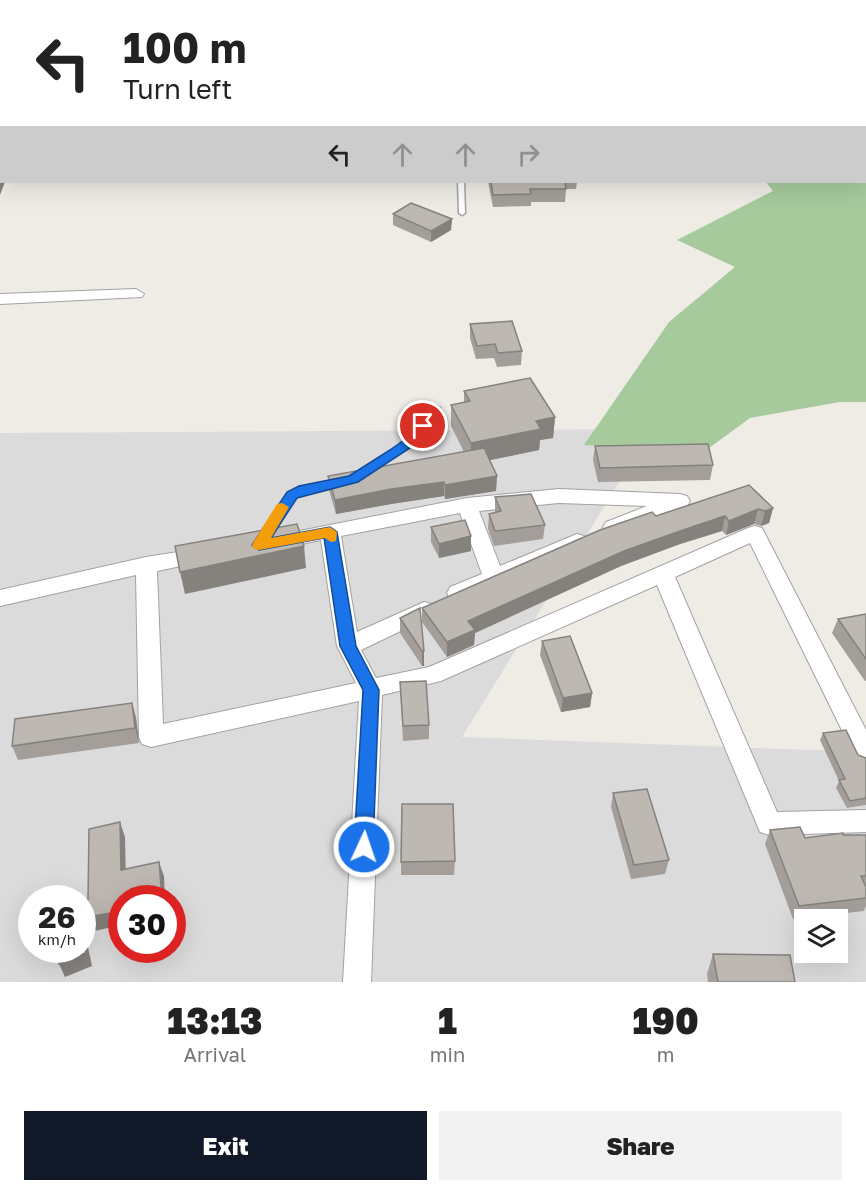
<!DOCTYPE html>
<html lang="en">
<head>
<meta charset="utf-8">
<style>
	body { margin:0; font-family:"Golos Text",sans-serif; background:#f2f2f2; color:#222; height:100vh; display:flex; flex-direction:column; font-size:22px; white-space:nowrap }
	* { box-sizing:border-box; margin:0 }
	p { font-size:20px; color:#767676 }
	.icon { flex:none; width:33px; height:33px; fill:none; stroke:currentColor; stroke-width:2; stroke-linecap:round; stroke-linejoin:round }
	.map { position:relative; height:982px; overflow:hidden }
	.details { display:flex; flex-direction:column; background:#fff; flex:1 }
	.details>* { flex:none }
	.guide { position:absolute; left:0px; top:0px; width:867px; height:183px; box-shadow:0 6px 24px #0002; background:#fff; color:#222; overflow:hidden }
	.controls { position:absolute; left:794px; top:909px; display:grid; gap:12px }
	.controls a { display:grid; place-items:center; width:54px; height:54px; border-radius:0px; background:#fff; box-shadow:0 6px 24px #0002; font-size:30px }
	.speed { position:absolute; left:18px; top:885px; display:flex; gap:12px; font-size:30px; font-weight:700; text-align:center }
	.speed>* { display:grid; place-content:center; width:78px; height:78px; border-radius:50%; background:#fff; box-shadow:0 6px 24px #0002; line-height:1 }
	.speed small { font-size:15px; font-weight:400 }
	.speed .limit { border:9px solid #d22; background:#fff; color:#111 }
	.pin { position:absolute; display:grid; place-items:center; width:51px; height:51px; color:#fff; margin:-26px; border:3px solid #fff; border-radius:50%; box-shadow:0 2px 6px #0007 }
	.me { position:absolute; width:66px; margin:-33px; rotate:3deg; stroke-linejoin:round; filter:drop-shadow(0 0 4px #0008) }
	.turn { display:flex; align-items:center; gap:21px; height:126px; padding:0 24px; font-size:27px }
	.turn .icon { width:78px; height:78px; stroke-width:2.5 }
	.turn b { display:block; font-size:42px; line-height:51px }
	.lanes { display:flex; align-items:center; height:57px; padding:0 24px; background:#0003; justify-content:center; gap:30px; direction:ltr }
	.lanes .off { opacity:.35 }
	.eta { display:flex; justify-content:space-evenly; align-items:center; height:102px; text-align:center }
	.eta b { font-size:36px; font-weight:800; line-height:42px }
	.cta { display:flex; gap:12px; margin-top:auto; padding:12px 24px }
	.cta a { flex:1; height:69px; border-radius:0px; background:#111827; color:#fff; font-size:24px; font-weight:800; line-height:69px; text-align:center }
	.cta a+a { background:#f2f2f2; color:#222 }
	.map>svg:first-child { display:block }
	.residential { fill:#dcdbdb; fill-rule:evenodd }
	.forest { fill:#a7ca9d }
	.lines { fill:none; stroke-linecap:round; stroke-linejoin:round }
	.service-casing { stroke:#a2a2a2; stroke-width:3 }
	.minor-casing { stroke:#a2a2a2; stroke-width:2 }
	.service { fill:#fff; fill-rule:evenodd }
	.minor { fill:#fff; fill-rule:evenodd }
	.wall { fill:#a39e99 }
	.shaded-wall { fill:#85817d }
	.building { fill:#beb8b2; stroke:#85817d; stroke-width:1.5 }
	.route { fill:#1a73e8; stroke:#114b97; stroke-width:1.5 }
	.slow { fill:#f59e0b }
</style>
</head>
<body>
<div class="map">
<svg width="866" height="982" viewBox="0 0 866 982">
	<rect width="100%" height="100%" fill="#eeece5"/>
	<path class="residential" d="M652,429l-190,308 404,15v230h-866v-549zM32,898h50v52h-50zM122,898h50v52h-50zM804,920h33v32h-33z"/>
	<path class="forest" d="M866,159v243h-26l-90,16 -45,33 -121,-6 85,-123 66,-55 -58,-27 96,-49 -7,-9h100z"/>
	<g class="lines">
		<defs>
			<path id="service" d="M458,182h6l1,31 -3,2 -3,-2z
				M437,407l3,1 1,2 -1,2 -29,33 -46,31h-6l-1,-2 1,-2 46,-31 29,-33z
				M338,481l4,3 -1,2 -40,8 -6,3 -29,44h-6l-2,-2 2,-2 29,-44 10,-5z"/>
			<path id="minor" d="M0,0l6,2h-4v4z
				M508,0h10v2h-10z
				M666,0h11l1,2h-11z
				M751,0h12l1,2h-12z
				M2,101v8l-2,1v-8z
				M136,289l8,5 -2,3 -142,7v-10z
				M559,489l121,5 7,2 3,5 -3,5 -74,28 -7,-2 -3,-5 3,-5 41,-16 -88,-3 -80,8 21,55 77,-32 7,2 3,5 -3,5 -126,55 -8,-2 -3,-6 3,-6 32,-13 -22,-61 -119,23 16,96 67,-30 8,2 3,6 -3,6 -71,34 15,28 53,-11 319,-139 7,-2 7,2 104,202v34l-9,-3 -107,-218 -75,34 102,235 89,-2v22l-97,3 -9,-3 -103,-247 -216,96 -59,14 -11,287h-28l16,-281 -208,46 -9,-3 -3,-7 -3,-162 -136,31v-16l146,-33 57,-9 7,2 3,5 -3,5 -53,11 6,153 193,-41 -19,-37 -16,-106 -45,9 -7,-2 -3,-5 3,-5 198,-39z"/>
		</defs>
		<use href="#service" class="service-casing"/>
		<use href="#minor" class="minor-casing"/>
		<use href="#service" class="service"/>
		<use href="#minor" class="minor"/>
	</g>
	<path class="wall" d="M233,0h43v2h-44z
		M2,17v73h-2v-61l1,-1z
		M488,182h89l-1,7h-10l-1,13h-34v4l-38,1z
		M393,214l59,5 -1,11 -20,12 -38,-17z
		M470,324l52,27 -1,14 -24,2 -3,-9 -18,1 -6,-21z
		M464,391l91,26 -2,21 -13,2 -1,10 -49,10 7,16 -1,15 -51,8 -1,-3 -53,8 -55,10 -7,-24 -1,-14 136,-24 -13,-26v-21l13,-3z
		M595,446l118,19 -3,15 -112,2 -5,-22z
		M495,497l50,28 -2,14 -49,7 -6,-17 1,-15 6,-1z
		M773,508l-4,15 -8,3 -7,-2 -28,11 -4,-4 -42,13 -59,22 -146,67 -1,12 -27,12 -25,-35v-14l234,-92z
		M431,527l40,9v15l-32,7 -8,-16z
		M866,614v67h-1l-33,-48 6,-14z
		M400,618l24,33v15h-2l-22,-33z
		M542,641l50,52 -2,14 -29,5 -21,-57z
		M400,682l29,43v14l-26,2z
		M132,703l4,15 3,25 -121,17 -6,-14z
		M823,733l35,22 8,3v47l-19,3 -11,-20 3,-7 -19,-41z
		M613,793l56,67 -4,14 -34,5 -20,-72z
		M770,830l35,8 38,-3h23v71l-2,5 -71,8 -28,-75z
		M455,861l-1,14h-53v-13z
		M713,954l82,28h-87l-1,-8z"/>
	<path class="shaded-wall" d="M215,0h9v2h-10z
		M2,170v12h3l-5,13v-21z
		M452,219l-1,11 -20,12v-11z
		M555,417l-2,21 -13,2 -1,10 -68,14v-21l65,-22z
		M497,476l-1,15 -51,8v-14z
		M444,482v14l-53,8 -55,10 -1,-14 56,-11z
		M773,508l-4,15 -8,3 4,-15z
		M758,509l-4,15 -28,11 3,-14z
		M725,516l-3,15 -42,13 -59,22 -146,67 -1,12 -27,12v-15l21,-21 156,-70 59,-21z
		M471,536v15l-32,7v-14z
		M304,546l2,22 -121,26 -5,-22z
		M422,651h2v15h-2z
		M592,693l-2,14 -29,5 2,-14z
		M132,703l4,15 3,25 -4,-15z
		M120,822l5,15 1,46 -5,-13z
		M159,862l5,14 1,22h-3z
		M122,911v14l-37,8 7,33 -27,11 -6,-13 23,-28v-18z"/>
	<path class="building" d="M14,0h129l2,2h-132z
		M155,0h60l-1,2h-58z
		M233,0h33v2h-34z
		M421,0h20l1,2h-20z
		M520,0h84l1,2h-85z
		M2,17v59h-2v-47l1,-1 -1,-9z
		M0,120h2v50l-2,4z
		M491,182h74l1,7h-36l1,5 -38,1z
		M411,203l41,16 -21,12 -38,-17z
		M512,321l10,30 -24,2 -3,-9 -18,2 -7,-22z
		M530,378l25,39 -19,4 5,8 -70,14 -20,-38 19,-4 -6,-10z
		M708,444l5,21 -113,3 -5,-22z
		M484,448l13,28 -52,9 -1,-3 -53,7 -56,11 -7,-24z
		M749,485l24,23 -8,3 -7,-2 -29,12 -4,-5 -42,14 -59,21 -156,70 7,9 -28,12 -25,-34 178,-78 52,-18 4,4z
		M531,494l14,31 -50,6 -6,-17 12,-3 -6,-14z
		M465,520l6,16 -32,8 -8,-17z
		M297,524l7,22 -124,26 -5,-26z
		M420,608l4,43h-2l-22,-33z
		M866,614v45l-28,-40z
		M570,636l22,57 -29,5 -21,-57z
		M426,681l3,44 -26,1 -3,-44z
		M132,703l3,25 -123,18 3,-27z
		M846,730l12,25 8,3v40l-16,3 -11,-21 6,-1 -22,-46z
		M647,789l22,71 -35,5 -21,-72z
		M402,804h51l2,57 -54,1z
		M120,822l1,48 38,-8 3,36h-40v13l-40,7v-16l6,-2 1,-71z
		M800,827l5,11 38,-5v2h23v41h-5l5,11v11l-67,8 -29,-76z
		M82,936l4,17 -27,11 -3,-14h26z
		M713,954l77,1 5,27h-77z"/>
	<path class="route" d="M423,422l6,4 -16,20 -55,36 -61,16 -26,40 59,-11 7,5 19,114 23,44 -6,157 -3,6 -6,3 -7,-3 -3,-6 9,-157 -23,-44 -16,-108 -65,12 -7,-5 35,-53 12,-6 50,-10 41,-26 14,-10 14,-16z"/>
	<path class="slow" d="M282,503l7,4 -18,31 59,-11 7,5 -1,9 -5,1 -6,-4 -66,12 -5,-1 -2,-4 2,-4 23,-37z"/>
</svg>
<div class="controls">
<a><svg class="icon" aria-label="layers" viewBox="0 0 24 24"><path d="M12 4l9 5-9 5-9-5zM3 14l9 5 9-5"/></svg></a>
</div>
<div class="speed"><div>26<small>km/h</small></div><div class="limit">30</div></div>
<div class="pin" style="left:423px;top:426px;background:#d93025"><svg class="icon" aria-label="arrive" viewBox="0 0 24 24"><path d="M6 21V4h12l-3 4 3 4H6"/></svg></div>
<svg class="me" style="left:364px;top:847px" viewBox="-20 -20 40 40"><circle r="17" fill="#1a73e8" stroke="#fff" stroke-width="3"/><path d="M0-11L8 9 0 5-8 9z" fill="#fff"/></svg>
<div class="guide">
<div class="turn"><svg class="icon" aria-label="left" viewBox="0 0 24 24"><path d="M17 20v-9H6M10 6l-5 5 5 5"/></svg><div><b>100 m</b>Turn left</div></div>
<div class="lanes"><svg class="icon" aria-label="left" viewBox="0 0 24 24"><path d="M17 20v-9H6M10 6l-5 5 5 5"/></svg><svg class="icon off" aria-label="ahead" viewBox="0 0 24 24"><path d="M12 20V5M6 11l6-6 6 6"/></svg><svg class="icon off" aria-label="ahead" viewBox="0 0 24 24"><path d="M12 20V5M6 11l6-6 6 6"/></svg><svg class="icon off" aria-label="right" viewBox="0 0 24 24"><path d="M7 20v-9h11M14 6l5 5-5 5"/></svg></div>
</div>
</div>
<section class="details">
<div class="eta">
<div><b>13:13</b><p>Arrival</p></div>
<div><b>1</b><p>min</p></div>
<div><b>190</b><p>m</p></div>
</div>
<div class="cta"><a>Exit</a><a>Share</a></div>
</section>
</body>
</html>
